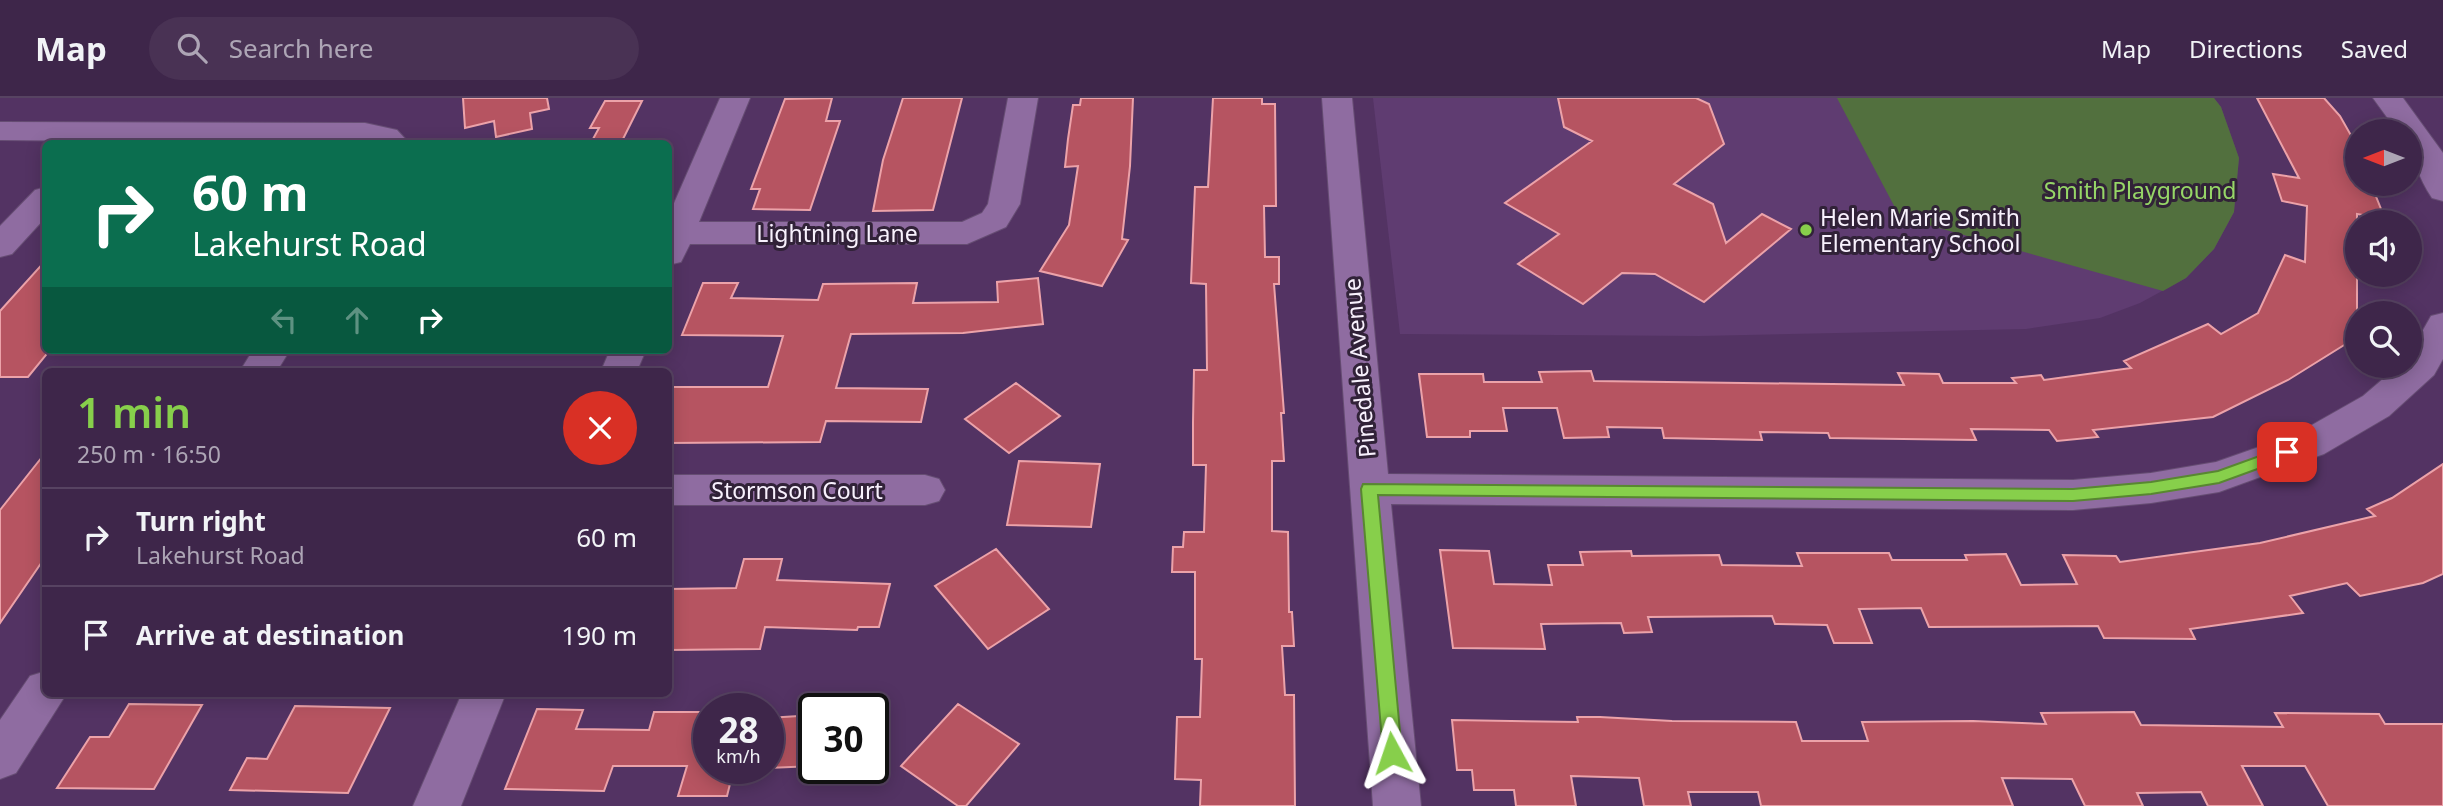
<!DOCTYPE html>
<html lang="en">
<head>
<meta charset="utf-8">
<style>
	body { margin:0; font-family:"Noto Sans",sans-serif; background:#493254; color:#f1f3f6; height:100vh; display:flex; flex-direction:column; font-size:26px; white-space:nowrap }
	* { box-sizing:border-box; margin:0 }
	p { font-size:23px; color:#ada5b5 }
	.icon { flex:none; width:38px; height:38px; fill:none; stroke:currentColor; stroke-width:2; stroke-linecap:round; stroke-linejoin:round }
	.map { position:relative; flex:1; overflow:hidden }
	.sheet { position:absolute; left:42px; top:270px; width:630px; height:329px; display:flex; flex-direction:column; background:#3e264a; border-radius:10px; box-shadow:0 4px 18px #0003,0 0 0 2px #574362 }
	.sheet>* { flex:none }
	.hud { position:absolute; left:42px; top:42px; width:630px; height:214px; border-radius:10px; box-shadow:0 4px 18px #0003,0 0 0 2px #574362; background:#0b6e4f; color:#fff; overflow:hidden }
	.needle { width:46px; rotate:270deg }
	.buttons { position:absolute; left:2345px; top:21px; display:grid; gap:14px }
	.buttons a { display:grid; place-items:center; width:77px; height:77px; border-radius:50%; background:#3e264a; box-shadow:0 4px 18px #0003,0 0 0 2px #574362; font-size:35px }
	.speed { position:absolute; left:693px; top:595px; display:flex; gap:14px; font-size:35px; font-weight:700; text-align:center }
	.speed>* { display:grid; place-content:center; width:91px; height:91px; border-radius:50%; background:#3e264a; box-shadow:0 4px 18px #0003,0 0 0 2px #574362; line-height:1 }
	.speed small { font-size:18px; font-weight:400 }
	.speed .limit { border:4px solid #111; border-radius:10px; background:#fff; color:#111 }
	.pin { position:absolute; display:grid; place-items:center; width:60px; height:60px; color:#fff; margin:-30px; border-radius:14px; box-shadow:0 4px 10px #0006 }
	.me { position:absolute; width:77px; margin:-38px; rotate:355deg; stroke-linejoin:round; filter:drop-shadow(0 0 5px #0008) }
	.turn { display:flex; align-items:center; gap:24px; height:147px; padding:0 35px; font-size:32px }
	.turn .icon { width:91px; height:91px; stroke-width:2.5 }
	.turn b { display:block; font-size:49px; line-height:60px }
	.lanes { display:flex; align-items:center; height:66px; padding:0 35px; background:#0003; justify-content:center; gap:35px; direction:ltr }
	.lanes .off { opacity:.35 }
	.round { display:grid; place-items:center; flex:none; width:74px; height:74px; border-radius:37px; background:#493254 }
	.overview { display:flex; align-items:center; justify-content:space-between; height:119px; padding:0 35px }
	h1 { font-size:42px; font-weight:600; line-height:52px; color:#87cf4b }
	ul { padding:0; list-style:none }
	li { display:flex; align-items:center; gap:21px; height:98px; padding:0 35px; border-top:2px solid #574362 }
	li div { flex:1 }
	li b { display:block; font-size:26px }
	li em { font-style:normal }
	header { display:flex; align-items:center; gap:42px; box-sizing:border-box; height:98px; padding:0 35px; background:#3e264a; border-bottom:2px solid #574362 }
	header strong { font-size:33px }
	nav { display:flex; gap:38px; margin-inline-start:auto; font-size:24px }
	.search { width:490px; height:63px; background:#493254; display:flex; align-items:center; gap:18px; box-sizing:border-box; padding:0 24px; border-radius:38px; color:#ada5b5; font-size:26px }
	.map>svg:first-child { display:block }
	.built { fill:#5f3c71 }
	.green { fill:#52703e }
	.building { fill:#b65461; stroke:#eca2a9; stroke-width:2 }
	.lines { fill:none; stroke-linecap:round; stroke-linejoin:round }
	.street-casing { stroke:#664d73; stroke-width:2 }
	.street { fill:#8f6ca1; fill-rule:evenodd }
	.route { fill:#87cf4b; stroke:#588731; stroke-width:2 }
	.poi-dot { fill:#87cf4b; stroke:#312238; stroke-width:2.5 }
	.labels { text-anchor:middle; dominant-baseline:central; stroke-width:6; stroke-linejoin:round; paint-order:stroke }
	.park-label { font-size:23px; fill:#96d667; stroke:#312238 }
	.poi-label { font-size:23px; fill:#f8f1fd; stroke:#312238; text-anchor:start }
	.street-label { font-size:23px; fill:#f8f1fd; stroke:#312238 }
</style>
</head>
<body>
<header>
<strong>Map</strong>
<div class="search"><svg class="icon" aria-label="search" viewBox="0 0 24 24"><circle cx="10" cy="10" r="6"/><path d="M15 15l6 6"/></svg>Search here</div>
<nav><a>Map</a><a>Directions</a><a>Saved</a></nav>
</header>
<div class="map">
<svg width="2443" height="708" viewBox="0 0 2443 708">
	<rect width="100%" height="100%" fill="#533363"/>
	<path class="built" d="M1373,0h841l7,9 18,51 -5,54 -20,37 -28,29 -46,25 -40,15 -74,11 -327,7 -299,-2z"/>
	<path class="green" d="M1837,0h377l7,9 18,51 -5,54 -20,37 -28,29 -23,13 -263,-74z"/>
	<path class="building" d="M463,0h84l2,11 -19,4 2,16 -36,8 -2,-16 -29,7z
		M832,0l-6,23h14l-30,89 -57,-1 7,-20h-9l34,-90z
		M903,0h59l-29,112 -60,1 10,-51z
		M1081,0h52l-3,68 -8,73 6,1 -26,46 -62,-15 29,-46 9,-59 -13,1 3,-28 5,-34h7z
		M1213,0h49v6h13l1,102h-12l1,51h14v27h-5l10,129h-3l3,48h-12v70l16,1 1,80h3l2,34h-12l3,49h9l1,111h-95l1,-26 -26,-1 2,-62h23l2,-58h-7v-87h-23l1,-25h10l1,-15h20l2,-67h-13v-43l1,-52h13l-1,-86 -15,-1 4,-96h13z
		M1558,0h138l13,6 15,40 -50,40 39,20 13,39 36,-29 29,15 -87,73 -49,-28 -33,-1 -39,31 -65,-40 41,-30 -54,-31 87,-62 -28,-14z
		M2257,0h67l16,18 17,30v38h14l14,35 -28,-5v123l-69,43 -75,37 -120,13 5,7 -41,4 -8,-11 -78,-1 5,11 -146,-2 -2,-5 -68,-1 2,8 -98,-2 -2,-10 -55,-1 2,10 -45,1 -7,-30h-54l4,23h-37v6h-43l-8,-63h64l1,8h58l-3,-10 52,-1 3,10 310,4 -6,-12 41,1 4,9h73l-4,-5 29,-3 3,5 87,-12 -7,-7 84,-37 13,10 37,-21 27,-58 20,7 2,-56 -25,-5 -9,-27 26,4z
		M605,3h37l-19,38h-30l6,-11h-9z
		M46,162v95l-18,22h-28v-66z
		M1038,180l5,46 -80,9 -112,1 -15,54 92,1 -7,33 -95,-1 -6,21 -152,1v-56h100l15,-51 -101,-1 21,-52h35l-7,15 87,2 5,-16 94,-1 -4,20 85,-1 -1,-20z
		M1016,285l44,33 -51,37 -44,-34z
		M46,354v104l-46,67v-113z
		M1019,363l81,3 -9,63 -84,-2z
		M2443,366v110l-20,9 -63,13 -13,-13 -57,13 13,17 -113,16 5,10 -91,-1 -6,-12 -169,1 -8,-19 -62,1 13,34h-38l-7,-18 -52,-1 -3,-8 -124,1 4,15 -28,1 -3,-10 -80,1 4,25 -92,-1 -13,-98 49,1 5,33 58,1 -4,-20h35l-3,-13 51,-1 1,5 87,-1 3,10 80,1 -5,-13h92l3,7h75l-2,-5 41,-1 15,31 56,-1 -14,-29 53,1 4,6 140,-19 115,-27 -8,-7 25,-11z
		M996,451l53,60 -61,40 -53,-63z
		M744,461h38l-5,21 113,4 -11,43h-21l-1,3 -92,-3 -5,22 -92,1v-61l68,-1z
		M129,606l73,1 -48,84 -97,-1 33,-51h19z
		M958,606l61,40 -53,62h-8l-57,-40z
		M295,608l95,2 -42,85 -118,-3 17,-32 20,1z
		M537,611l46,1 -7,19 73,1 5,-18h55v56h25l-7,28h-49l9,-30h-74l-9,25 -99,-2z
		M2134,614l7,13 142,2 -8,-14 104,1 6,10h58v82h-115l-23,-40h-63l21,40h-55l-7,-14 -64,1 6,13h-58l-13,-27 -70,-1 11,28h-252l-3,-14h-70l3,14h-47l-5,-28 -68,-2 5,30h-60l-2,-16h-40l-2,-20h-15l-5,-50 126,2 -1,-5h23l72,4 124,1 6,19h66l-6,-19 111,-1 73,3 -5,-11z
		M814,617v51l-46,2v-50z"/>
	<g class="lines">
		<defs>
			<path id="street" d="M720,0h30l-51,124h263l20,-9 6,-9 20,-106h30l-18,106 -14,23 -39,17h-277l-9,18 -13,3v-48z
				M1322,0h30l36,376 685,6 78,-7 65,-11 80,-28 67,-38 35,-30h12v-13l21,-37 12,-3v46l-9,16 -45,41 -65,38 -105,38 -68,11 -78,7 -682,-6 30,302h-48z
				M2373,0h30l40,55v48l-11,-3c-13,-19 -22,-44 -22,-67h-13z
				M0,24l365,1 32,7 13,14 -410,-4z
				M46,89v30l-34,37 -12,3v-31l35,-36z
				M253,252h37l-13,21h-37z
				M610,252h36l-9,21h-36z
				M668,377h257l14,4 6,11 -6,11 -14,4h-257z
				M46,573v22h21l-51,80 -16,6v-59l30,-44z
				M462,595h44l-45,113h-48z"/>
		</defs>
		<use href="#street" class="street-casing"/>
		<use href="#street" class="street"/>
	</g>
	<path class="route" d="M2287,348l6,2 2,4 -2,4 -74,27 -68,11 -78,7 -695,-6 24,258 -3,6 -7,3 -7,-3 -2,-6 -22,-264 2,-5 710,5 78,-7 67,-11z"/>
	<circle class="poi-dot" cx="1806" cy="132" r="7"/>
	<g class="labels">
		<g class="park-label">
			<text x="2140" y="92">Smith Playground</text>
		</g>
		<g class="poi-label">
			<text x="1820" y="119">Helen Marie Smith<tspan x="1820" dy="26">Elementary School</tspan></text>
		</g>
		<g class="street-label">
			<text x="837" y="135">Lightning Lane</text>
			<text transform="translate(1359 270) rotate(-95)">Pinedale Avenue</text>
			<text x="797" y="392">Stormson Court</text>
		</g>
	</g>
</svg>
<div class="buttons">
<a><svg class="needle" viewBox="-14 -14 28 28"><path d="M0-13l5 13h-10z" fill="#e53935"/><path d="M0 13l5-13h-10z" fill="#ada5b5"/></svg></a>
<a><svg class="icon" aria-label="sound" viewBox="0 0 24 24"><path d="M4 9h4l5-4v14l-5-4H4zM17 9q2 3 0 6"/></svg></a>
<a><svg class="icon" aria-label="search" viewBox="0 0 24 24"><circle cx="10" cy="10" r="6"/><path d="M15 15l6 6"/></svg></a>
</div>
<div class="speed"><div>28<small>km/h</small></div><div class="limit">30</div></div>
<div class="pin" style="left:2287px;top:354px;background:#d93025"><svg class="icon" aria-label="arrive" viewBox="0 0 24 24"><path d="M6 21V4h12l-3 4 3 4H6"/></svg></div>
<svg class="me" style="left:1392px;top:655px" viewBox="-20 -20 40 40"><path d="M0-17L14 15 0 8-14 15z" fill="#87cf4b" stroke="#fff" stroke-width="4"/></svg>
<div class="hud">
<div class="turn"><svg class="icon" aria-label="right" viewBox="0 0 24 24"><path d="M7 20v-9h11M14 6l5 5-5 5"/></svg><div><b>60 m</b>Lakehurst Road</div></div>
<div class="lanes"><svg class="icon off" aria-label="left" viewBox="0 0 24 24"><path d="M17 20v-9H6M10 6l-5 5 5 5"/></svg><svg class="icon off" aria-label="ahead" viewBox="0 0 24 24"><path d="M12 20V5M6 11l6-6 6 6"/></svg><svg class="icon" aria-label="right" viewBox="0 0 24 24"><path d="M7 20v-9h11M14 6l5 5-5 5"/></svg></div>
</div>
<section class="sheet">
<div class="overview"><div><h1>1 min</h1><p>250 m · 16:50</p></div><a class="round" style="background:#d93025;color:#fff"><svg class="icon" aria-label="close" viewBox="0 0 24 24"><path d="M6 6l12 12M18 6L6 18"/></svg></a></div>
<ul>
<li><svg class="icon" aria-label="right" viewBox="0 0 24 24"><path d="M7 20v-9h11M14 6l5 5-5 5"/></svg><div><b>Turn right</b><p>Lakehurst Road</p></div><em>60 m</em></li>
<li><svg class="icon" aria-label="arrive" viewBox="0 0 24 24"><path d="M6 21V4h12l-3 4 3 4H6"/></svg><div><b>Arrive at destination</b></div><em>190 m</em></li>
</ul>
</section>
</div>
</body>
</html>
